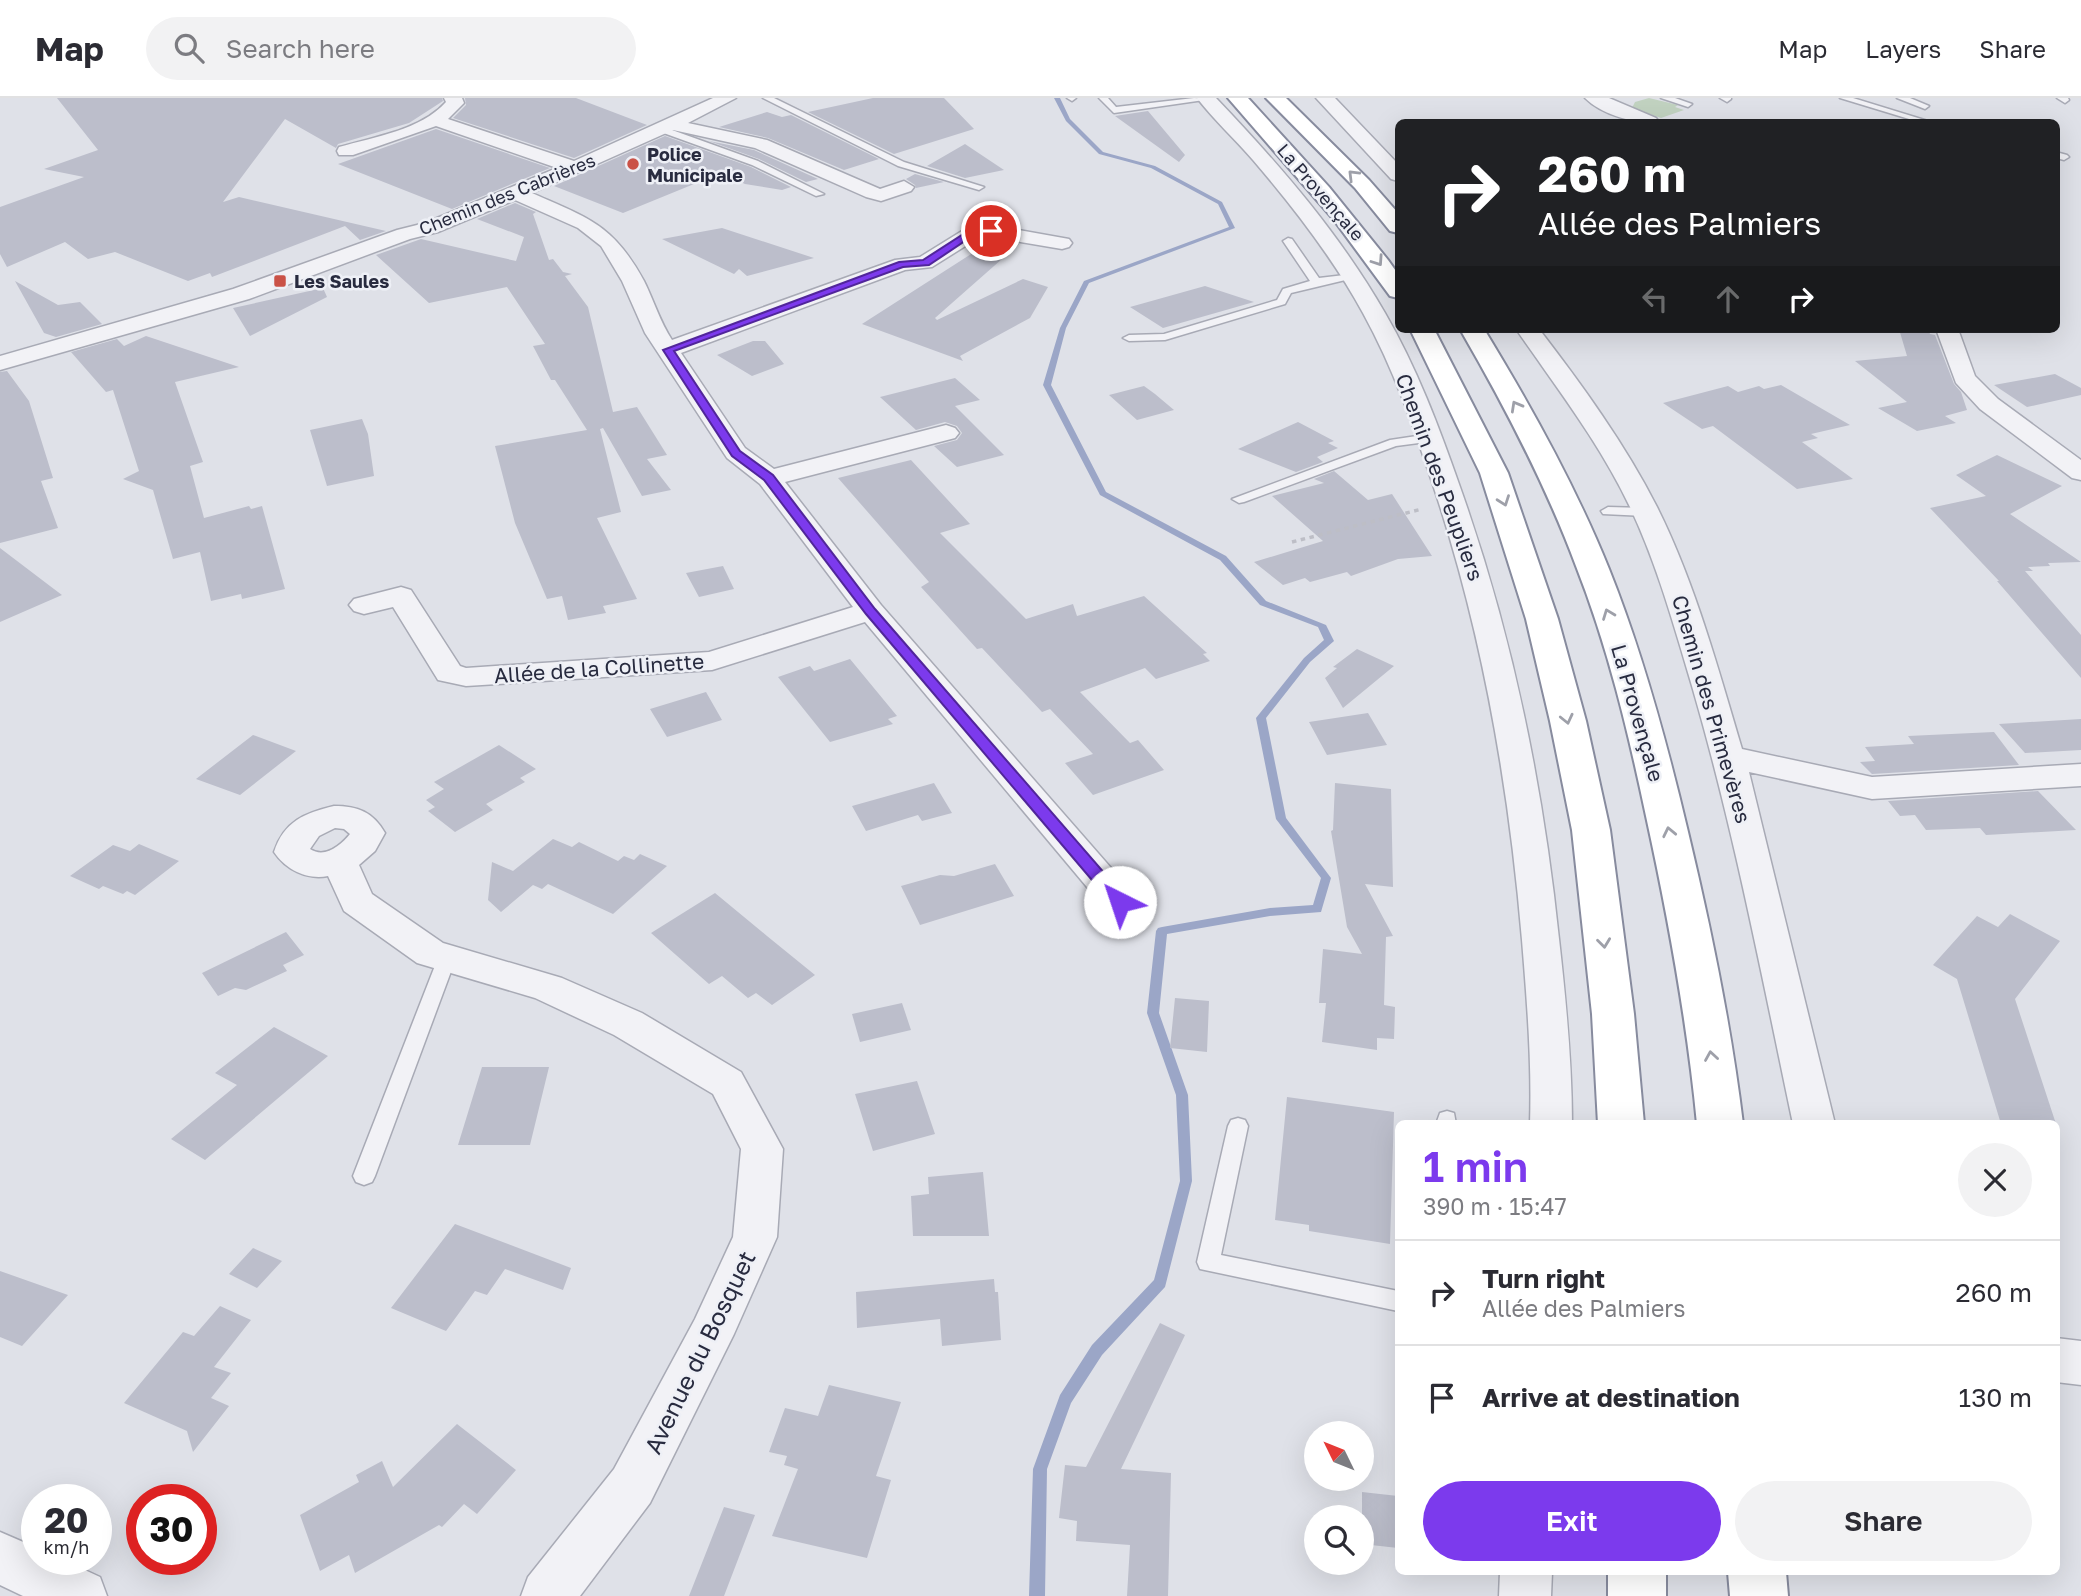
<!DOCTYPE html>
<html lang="en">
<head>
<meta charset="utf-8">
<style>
	body { margin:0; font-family:"Golos Text",sans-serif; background:#f2f2f3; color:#2b2b33; height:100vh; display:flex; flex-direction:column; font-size:26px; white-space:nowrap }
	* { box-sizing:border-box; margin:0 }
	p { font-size:23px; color:#7c7c81 }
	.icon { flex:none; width:38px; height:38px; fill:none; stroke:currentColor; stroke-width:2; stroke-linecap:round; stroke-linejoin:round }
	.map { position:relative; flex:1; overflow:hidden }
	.panel { position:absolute; left:1395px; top:1022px; width:665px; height:455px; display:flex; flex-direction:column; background:#fff; border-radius:10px; box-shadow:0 7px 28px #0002 }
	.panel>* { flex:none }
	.guide { position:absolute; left:1395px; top:21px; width:665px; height:214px; border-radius:10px; box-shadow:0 7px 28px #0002; background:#202124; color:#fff; overflow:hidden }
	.needle { width:46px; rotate:313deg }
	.fabs { position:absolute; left:1304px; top:1323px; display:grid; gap:14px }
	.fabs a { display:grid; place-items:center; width:70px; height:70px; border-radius:50%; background:#fff; box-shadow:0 7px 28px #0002; font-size:35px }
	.speed { position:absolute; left:21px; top:1386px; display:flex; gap:14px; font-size:35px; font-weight:700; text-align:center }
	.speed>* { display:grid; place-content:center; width:91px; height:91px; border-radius:50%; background:#fff; box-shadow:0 7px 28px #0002; line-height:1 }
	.speed small { font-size:18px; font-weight:400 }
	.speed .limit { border:10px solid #d22; background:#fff; color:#111 }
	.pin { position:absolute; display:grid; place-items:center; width:60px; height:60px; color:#fff; margin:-30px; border:4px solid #fff; border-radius:50%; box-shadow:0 2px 7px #0007 }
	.me { position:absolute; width:77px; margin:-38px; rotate:319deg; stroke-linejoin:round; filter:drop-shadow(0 0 5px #0008) }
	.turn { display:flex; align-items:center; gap:24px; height:147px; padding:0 28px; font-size:32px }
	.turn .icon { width:91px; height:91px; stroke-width:2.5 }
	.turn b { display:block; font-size:49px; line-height:60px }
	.lanes { display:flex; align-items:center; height:66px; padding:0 28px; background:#0003; justify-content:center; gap:35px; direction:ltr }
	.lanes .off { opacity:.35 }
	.round { display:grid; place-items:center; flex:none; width:74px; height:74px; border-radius:37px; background:#f2f2f3 }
	.overview { display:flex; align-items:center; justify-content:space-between; height:119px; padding:0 28px }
	h1 { font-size:42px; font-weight:600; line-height:52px; color:#7c3aed }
	.action { display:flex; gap:14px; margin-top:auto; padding:14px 28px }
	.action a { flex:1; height:80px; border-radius:42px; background:#7c3aed; color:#fff; font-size:28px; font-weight:600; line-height:80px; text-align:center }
	.action a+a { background:#f2f2f3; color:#2b2b33 }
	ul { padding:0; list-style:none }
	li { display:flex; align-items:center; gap:21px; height:105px; padding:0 28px; border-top:2px solid #e1e1e2 }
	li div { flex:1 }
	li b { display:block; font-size:26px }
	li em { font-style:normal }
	header { display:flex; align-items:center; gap:42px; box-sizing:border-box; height:98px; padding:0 35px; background:#fff; border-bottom:2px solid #e1e1e2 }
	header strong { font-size:33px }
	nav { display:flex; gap:38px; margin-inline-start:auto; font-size:24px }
	.search { width:490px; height:63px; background:#f2f2f3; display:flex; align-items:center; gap:18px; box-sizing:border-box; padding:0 24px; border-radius:38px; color:#7c7c81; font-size:26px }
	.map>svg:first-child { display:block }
	.green { fill:#c1d2c0 }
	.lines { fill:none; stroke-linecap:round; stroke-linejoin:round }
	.stream { fill:#9ba6c7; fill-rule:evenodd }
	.building { fill:#bcbecb }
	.service-casing { stroke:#a8aab5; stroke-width:3 }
	.minor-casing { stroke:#a8aab5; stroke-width:3 }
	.motorway-casing { stroke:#878b9e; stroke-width:4 }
	.path { stroke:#bdbec6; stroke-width:3.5; stroke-dasharray:4.5 4.5; stroke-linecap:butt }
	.service { fill:#f2f2f6; fill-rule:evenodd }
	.minor { fill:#f2f2f6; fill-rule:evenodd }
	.motorway { fill:#fff; fill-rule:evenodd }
	.oneway { stroke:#9ea0a9 }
	.route { fill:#7c3aed; stroke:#51269a; stroke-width:2 }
	.poi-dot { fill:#ca5247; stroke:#eef0f6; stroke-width:2.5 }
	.labels { text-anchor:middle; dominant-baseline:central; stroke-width:5; stroke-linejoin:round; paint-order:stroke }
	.far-poi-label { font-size:18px; font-weight:bold; fill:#282b3f; stroke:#eef0f6; text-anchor:start }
	.far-street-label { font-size:18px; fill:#282b3f; stroke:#eef0f6 }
	.street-label { font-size:21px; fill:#282b3f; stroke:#eef0f6 }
	.near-street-label { font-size:24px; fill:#282b3f; stroke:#eef0f6 }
</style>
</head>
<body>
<header>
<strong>Map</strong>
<div class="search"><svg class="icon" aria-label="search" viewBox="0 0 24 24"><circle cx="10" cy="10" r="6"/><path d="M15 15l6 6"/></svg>Search here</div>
<nav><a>Map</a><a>Layers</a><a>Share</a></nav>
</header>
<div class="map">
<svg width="2081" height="1498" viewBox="0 0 2081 1498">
	<rect width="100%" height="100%" fill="#dfe1e8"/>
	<path class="green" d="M1649,0l29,7 -3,2 9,3 -23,8 -29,-10 3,-6z"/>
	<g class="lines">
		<path class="stream" d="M1054,0h6l10,21 33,33 52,14 67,36 13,26 -146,55 -23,45 -15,57 55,107 120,64 40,45 60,24 8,16 -24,21 -44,56 20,100 45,60 -10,34 -51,4 -103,18 -8,79 29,82 4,86 -27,106 -63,68 -31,48 -24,66 -2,127h-16l4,-127 27,-74 32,-50 62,-65 26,-99 -4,-86 -29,-82 9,-82 2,-3 4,-1 108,-19 43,-3 8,-27 -45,-59 -20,-101 48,-60 20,-18 -6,-13 -58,-22 -40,-45 -120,-65 -57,-110 17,-57 24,-47 145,-54 -11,-23 -67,-36 -52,-14 -33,-33z"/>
	</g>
	<path class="building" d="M57,0h385l1,3 -34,22 -71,21 -2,4 -51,-29 -62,83 16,-5 147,34 -26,9 -15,-14 -133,51 -2,-4 -22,8 -73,-29 -27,7 -23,-17 -58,25 -7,-13v-47l84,-30 -40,-8 54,-19z
		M465,0h111l71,27 -73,33 -121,-40 13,-13z
		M873,0h71l30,31 -80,25 -86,-42z
		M1148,13l37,44 -6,7 -64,-46z
		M767,14l15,5 9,-2 88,44 -35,11 -76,-32 -49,-11z
		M436,31l114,39 -98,41 -114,-45z
		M665,38l86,31 40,20 -9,3 -37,-6 -24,-11 -98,40 -69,-27z
		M709,43l45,9 64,29 -12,3 -47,-23z
		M965,46l39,26 -39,8 -38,-12z
		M915,76l29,8 -28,6 -1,-3 -9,-6z
		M515,105l21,9 -3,2 16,46 4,-1 10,13 9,2 -7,2 23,31 25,105 24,-5 30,48 -20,4 24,31 -29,6 -39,-68 -3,1 21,83 -24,6 40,81 -34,7 3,7 -38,7 -6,-24 -15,3 -32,-76 -20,-77 92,-16 -32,-50h-4l-18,-34 12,-2 -38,-57 -78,16 -53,-48 45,-16 95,22 8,-24 -47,-18z
		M722,130l92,30 -67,18 -8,-7 -5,5 -72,-35z
		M993,142l26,4 -84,74 2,2 86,-41 25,8 -18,31 -70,38 3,5 -101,-37z
		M15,183l43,24 22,-3 22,22 -46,13 -12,-4z
		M1205,188l49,16 -91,26 -33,-21z
		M323,190l4,9 -77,39 -17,-28z
		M1899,231h29l2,5 5,1 19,49 7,8 6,18 -22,6 11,7 -39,8 -39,-23 29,-6 -52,-41 52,-5z
		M146,238l93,31 -64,15 28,80 -13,4 14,52 45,-12 2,3 11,-3 23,83 -43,10 -1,-5 -30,7 -11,-49 -27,7 -20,-69 -30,-11 16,-8 -26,-81 -7,2 -35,-40 46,-13 7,7z
		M753,243h12l19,23 -32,12 -35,-21z
		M7,273l22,30 24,77 -12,3 17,47 -58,15v-171z
		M2055,276l26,14v7l-54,12 -33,-22z
		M955,280l25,22 -25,6 49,49 -47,12 -23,-21 23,-6 5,-7 -5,-7 -12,-4 -29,8 -36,-33z
		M1781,287l69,40 -39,9 7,4 -16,4 51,37 -56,10 -84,-63 -11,3 -39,-26 65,-17 10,6 21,-6 5,3z
		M1144,288l11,8 19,16 -37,10 -28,-25z
		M362,321l6,15 6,42 -47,10 -17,-56z
		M1298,324l36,19 -6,2 10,5 -21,9 6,5 -27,10 -58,-23z
		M1997,357l65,31 -52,28 71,48 -33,1 2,3 -22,1 5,4h-8l56,64v43l-84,-97h2l-69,-73 56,-12 -30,-21z
		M911,362l59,64 -30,9 86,86 47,-15 4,12 67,-20 63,57 -4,1 7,7 -54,18 -11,-11 -65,24 50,51 8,-3 26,30 -71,25 -28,-32 28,-9 -43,-45 -8,3 -60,-64 -5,1 -56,-62 8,-5 -91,-104z
		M1334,373l34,29 24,-6 40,62 -34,3 -47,17 -4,-4 -37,10 -5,-4 -22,7 -29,-23 69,-21 -51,-45 52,-13 -10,-4z
		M0,450l50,38 12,9 -62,27z
		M723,468l11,23 -35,8 -13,-24z
		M1357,551l37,17 -51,42 -18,-30 12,-10 -4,-1z
		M850,561l47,57 -9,3 5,5 -63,18 -52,-65 32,-11 4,5z
		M706,594l16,28 -55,17 -17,-28z
		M1368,615l19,32 -60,10 -18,-33z
		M2081,621v31l-56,3 -26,-29z
		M1994,634l25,33 -147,9 -12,-12 15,-1 -10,-14 49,-3 -6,-8z
		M253,637l43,16 -56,44 -44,-16z
		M499,647l37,24 -16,9 5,4 -39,22 7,6 -38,22 -27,-21 7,-4 -9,-7 18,-11 -10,-7z
		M934,685l18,30 -30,8 -4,-6 -52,16 -14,-25z
		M1335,685l56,6 2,98 -28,-3 28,52 -7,1 -2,68 11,2 -1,32 -17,-1v12l-55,-8 4,-39h-7l4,-54 39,5 -15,-27 -16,-96 2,-1z
		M2038,693l38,39 -90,5 -6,-7 -54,2 -11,-15 -15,1 -12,-15z
		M553,741l19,8 7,-5 39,19 6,-5 10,4 6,-6 27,12 -54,48 -65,-30 -6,5 -9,-4 -32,27 -13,-12 4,-38 21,9z
		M139,746l40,17 -44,34 -8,-4 -4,3 -20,-8 -4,3 -29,-13 43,-31 17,6z
		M995,766l19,32 -94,29 -19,-39 39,-11 14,1z
		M715,795l52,43 48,39 -43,30 -16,-12 -8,5 -26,-22 -13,8 -58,-51z
		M2010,816l50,27 -45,58 41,125h-55l-44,-145 -24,-14 44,-49 21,11z
		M286,834l18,23 -21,10 4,6 -41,19 -11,-2 -17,8 -16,-23z
		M1175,900l34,3 -2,51 -37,-4z
		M902,905l9,27 -51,12 -8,-28z
		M274,929l54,29 -123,104 -34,-21 66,-54 -22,-12z
		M482,969h67l-19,78h-72z
		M917,983l18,53 -62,17 -18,-57z
		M1287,999l107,15 -4,132 -81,-13v-6l-34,-5z
		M983,1074l6,64h-76l-2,-40 18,-2 -1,-17z
		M455,1126l116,44 -8,22 -58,-21 -18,26 -12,-4 -29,40 -55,-23z
		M253,1150l29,13 -25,27 -28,-14z
		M0,1173l68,24 -46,51 -22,-9z
		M994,1181l1,13h3l3,48 -59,6 -2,-27 -83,9 -1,-36z
		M220,1208l31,14 -37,47 17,6 -20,25 18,8 -36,46 -6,-21 -63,-28 59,-71 11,4z
		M1160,1225l25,12 -64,134 50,4 -3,123h-41l3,-51 -54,-4 1,-20 -18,-3 6,-53 21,2z
		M829,1287l72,17 -25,74 15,4 -24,78 -95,-22 26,-67 -14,-4 3,-9 -18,-4 16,-44 33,8z
		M457,1326l59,46 -39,44 -13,-10 -22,23 -3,-2 -84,48 -6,-18 -29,16 -20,-56 59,-33 -3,-7 26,-14 11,26z
		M1362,1394l36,4v52l-36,-4z
		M724,1409l31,8 -31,81h-35z"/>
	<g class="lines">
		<defs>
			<path id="service" d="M763,0h11l130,64 80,25 -5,3 -81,-24z
				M1067,0h9l-4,3z
				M1099,0h9l8,9 78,-9 17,1 -97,14z
				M1661,0h14l17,6 -4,3z
				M1720,0h11v1l-4,3z
				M1840,0h13l78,24h-12z
				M1897,0h13l19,8 -4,3z
				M2057,0h11l1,2 -4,3z
				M661,28l97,35 66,33 -8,2 -64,-31 -94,-34v-4z
				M2056,54l11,3 2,2 -5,3 -8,-2z
				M1288,140l4,1 27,39 34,-4 5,3 -67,16 -6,11 -120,36 -36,1 -6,-3 6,-3 35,-1 113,-34 6,-11 27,-8 -27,-40z
				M1430,336l6,4 -2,3 -38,5 -152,56 -5,1 -7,-4 158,-59z
				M1608,409l37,1 7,4 -7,4 -42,-2 -2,-3z
				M447,853l7,2 2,5 -81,218 -3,6 -8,3 -8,-3 -3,-6 85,-218 2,-5z
				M1447,1013l7,2 2,11h-20l4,-11z
				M1238,1020l7,2 3,6 -27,129 177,36v20l-198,-42 -3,-7 31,-136 3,-6z"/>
			<path id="minor" d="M444,0h18l2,5 -16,16 126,42 139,-63h23l-48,25 79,17 113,49 24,-8 10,6 -3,4 -30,10 -15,-4 -111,-49 -82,-18 -141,63c56,25 81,31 112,88 10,20 16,41 28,59l223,-80 25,-3 42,-26 29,-6 78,14 3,4 -3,4 -7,2 -71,-12 -16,3 -43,27 -27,3 -224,83 64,95 29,21 172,-44 9,3 4,5 -4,5 -170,44 96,123 252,288 5,9 -5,9 -13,4 -13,-4 -242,-289 -153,48 -246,16 -28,-6 -45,-73 -29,7 -10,-3 -5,-6 5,-6 47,-12 10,3 49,76 6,2 243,-16 144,-45 -93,-123 -33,-26 -82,-125 -23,-52 -21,-35 -23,-18 -63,-28 -77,32 -28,7 -161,60 -249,71v-14l233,-67 164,-59 28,-7 132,-55 -121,-42 -83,29h-14l-2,-4 2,-4c35,-10 82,-17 107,-45z
				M1197,0h19c63,66 123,135 169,215 32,55 54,114 75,174 52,146 83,298 99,452 7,62 13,123 13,185h-42c2,-62 -3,-123 -8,-184 -13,-153 -39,-305 -88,-452 -20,-60 -40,-119 -71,-175 -30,-55 -69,-105 -110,-153 -18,-21 -39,-40 -56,-62z
				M1316,0h19l63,66v17l-7,-2z
				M1585,0h24l47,20 3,4c-24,2 -57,-7 -74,-24z
				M1516,231h23c43,56 86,115 118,178 38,76 61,161 85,242l130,28 209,-13v22l-209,13 -123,-27 86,352h-42c-31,-147 -59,-294 -101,-438 -18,-60 -35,-122 -62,-179 -31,-65 -74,-120 -114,-178z
				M1936,231h22l17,47 23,23 83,61v20l-9,-2 -92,-69 -24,-26z
				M334,708c24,0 39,6 51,27l-10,18 -16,14 13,29 71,49 119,35 80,35 99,59 42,77 -6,88 -43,97 -84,169 -70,93h-59l7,-19 86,-108 81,-150 38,-82 8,-88 -28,-55 -99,-59 -79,-37 -118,-35 -73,-52 -16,-35c-21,4 -42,-6 -54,-24 10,-31 31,-39 60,-46zM335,730l9,1 6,5c-9,11 -25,25 -40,15l9,-13z
				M2056,1240l25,3v44l-25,-3z
				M0,1434l37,16v11h24l39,18 7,19h-84l-23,-11z
				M1500,1474h52l-1,24h-52z"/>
			<path id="motorway" d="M1228,0h20l81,89 59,73 10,14v24l-8,-2 -56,-76z
				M1266,0h20l83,82 29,33v20l-8,-2 -35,-43z
				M1410,231h24l74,144 50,146 28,102 24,109 24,184 10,110h-46l-6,-110 -20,-184 -22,-109 -24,-102 -46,-146z
				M1460,231h24c47,77 91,156 125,240 34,85 58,174 79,263 23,96 43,193 55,292h-46c-10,-104 -29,-207 -51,-308 -18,-85 -38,-169 -70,-250 -31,-83 -72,-161 -116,-237z
				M1608,1474h58v24h-58z
				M1728,1474h58l2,24h-58z"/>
		</defs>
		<use href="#service" class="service-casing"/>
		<use href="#minor" class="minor-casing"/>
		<use href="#motorway" class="motorway-casing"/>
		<path class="path" d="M1292,444l130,-33"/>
		<use href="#service" class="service"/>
		<use href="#minor" class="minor"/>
		<use href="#motorway" class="motorway"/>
	</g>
	<defs><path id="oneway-chevron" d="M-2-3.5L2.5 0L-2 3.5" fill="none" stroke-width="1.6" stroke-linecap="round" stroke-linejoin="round" transform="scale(1.75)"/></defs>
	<g class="oneway">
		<use href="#oneway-chevron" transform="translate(1353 77) rotate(-135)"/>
		<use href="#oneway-chevron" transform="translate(1378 163) rotate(56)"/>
		<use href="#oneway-chevron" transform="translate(1516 308) rotate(-119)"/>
		<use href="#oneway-chevron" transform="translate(1504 403) rotate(70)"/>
		<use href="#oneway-chevron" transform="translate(1608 516) rotate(-111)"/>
		<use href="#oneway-chevron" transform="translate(1567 621) rotate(77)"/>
		<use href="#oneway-chevron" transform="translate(1669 734) rotate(-102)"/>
		<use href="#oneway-chevron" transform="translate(1604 845) rotate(83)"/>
		<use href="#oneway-chevron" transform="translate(1711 958) rotate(-99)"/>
	</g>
	<path class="route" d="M991,130l5,3 -2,2 -23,4 -42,28 -26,2 -229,84 66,100 33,24 102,134 251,289 2,4 -2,4h-12l-248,-292 -102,-134 -32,-24 -69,-106 236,-88 24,-2 42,-27z"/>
	<g class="poi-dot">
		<circle cx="633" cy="66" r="7"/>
		<rect x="273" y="176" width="14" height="14" rx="3.5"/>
	</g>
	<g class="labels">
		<g class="far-poi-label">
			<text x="647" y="56">Police<tspan x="647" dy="21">Municipale</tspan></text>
			<text x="294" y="183">Les Saules</text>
		</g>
		<g class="far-street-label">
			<text transform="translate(1321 94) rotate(49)">La Provençale</text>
			<text transform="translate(507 96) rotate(-22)">Chemin des Cabrières</text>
		</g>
		<g class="street-label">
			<text transform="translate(1440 379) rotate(70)">Chemin des Peupliers</text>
			<text transform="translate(599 570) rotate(-4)">Allée de la Collinette</text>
			<text transform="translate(1712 611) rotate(74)">Chemin des Primevères</text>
			<text transform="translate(1638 615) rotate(74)">La Provençale</text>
		</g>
		<g class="near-street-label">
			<text transform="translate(699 1254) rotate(-64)">Avenue du Bosquet</text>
		</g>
	</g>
</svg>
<div class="fabs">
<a><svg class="needle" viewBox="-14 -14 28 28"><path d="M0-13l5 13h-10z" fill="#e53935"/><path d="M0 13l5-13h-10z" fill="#7c7c81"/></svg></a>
<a><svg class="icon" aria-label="search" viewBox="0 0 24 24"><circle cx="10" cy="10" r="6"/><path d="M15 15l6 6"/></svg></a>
</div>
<div class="speed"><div>20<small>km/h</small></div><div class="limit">30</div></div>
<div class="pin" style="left:991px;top:133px;background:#d93025"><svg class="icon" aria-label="arrive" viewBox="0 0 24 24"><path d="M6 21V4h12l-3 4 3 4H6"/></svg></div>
<svg class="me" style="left:1120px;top:804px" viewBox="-20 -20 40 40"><circle r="19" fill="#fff"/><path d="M0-13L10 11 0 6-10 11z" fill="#7c3aed"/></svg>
<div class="guide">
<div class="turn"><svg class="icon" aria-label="right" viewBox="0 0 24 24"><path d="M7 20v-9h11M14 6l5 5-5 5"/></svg><div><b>260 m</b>Allée des Palmiers</div></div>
<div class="lanes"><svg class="icon off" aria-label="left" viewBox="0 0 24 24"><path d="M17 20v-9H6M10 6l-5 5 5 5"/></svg><svg class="icon off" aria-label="ahead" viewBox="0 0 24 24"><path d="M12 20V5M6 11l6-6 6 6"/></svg><svg class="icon" aria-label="right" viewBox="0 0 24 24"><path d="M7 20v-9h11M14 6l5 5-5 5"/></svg></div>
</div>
<section class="panel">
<div class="overview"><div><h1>1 min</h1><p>390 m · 15:47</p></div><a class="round"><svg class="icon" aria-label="close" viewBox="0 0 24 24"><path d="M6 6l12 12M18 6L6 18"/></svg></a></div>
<ul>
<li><svg class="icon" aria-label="right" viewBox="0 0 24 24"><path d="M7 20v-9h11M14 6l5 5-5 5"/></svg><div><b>Turn right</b><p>Allée des Palmiers</p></div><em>260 m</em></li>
<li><svg class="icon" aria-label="arrive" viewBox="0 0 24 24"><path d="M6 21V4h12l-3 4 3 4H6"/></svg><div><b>Arrive at destination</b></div><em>130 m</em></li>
</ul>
<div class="action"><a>Exit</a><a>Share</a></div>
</section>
</div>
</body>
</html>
